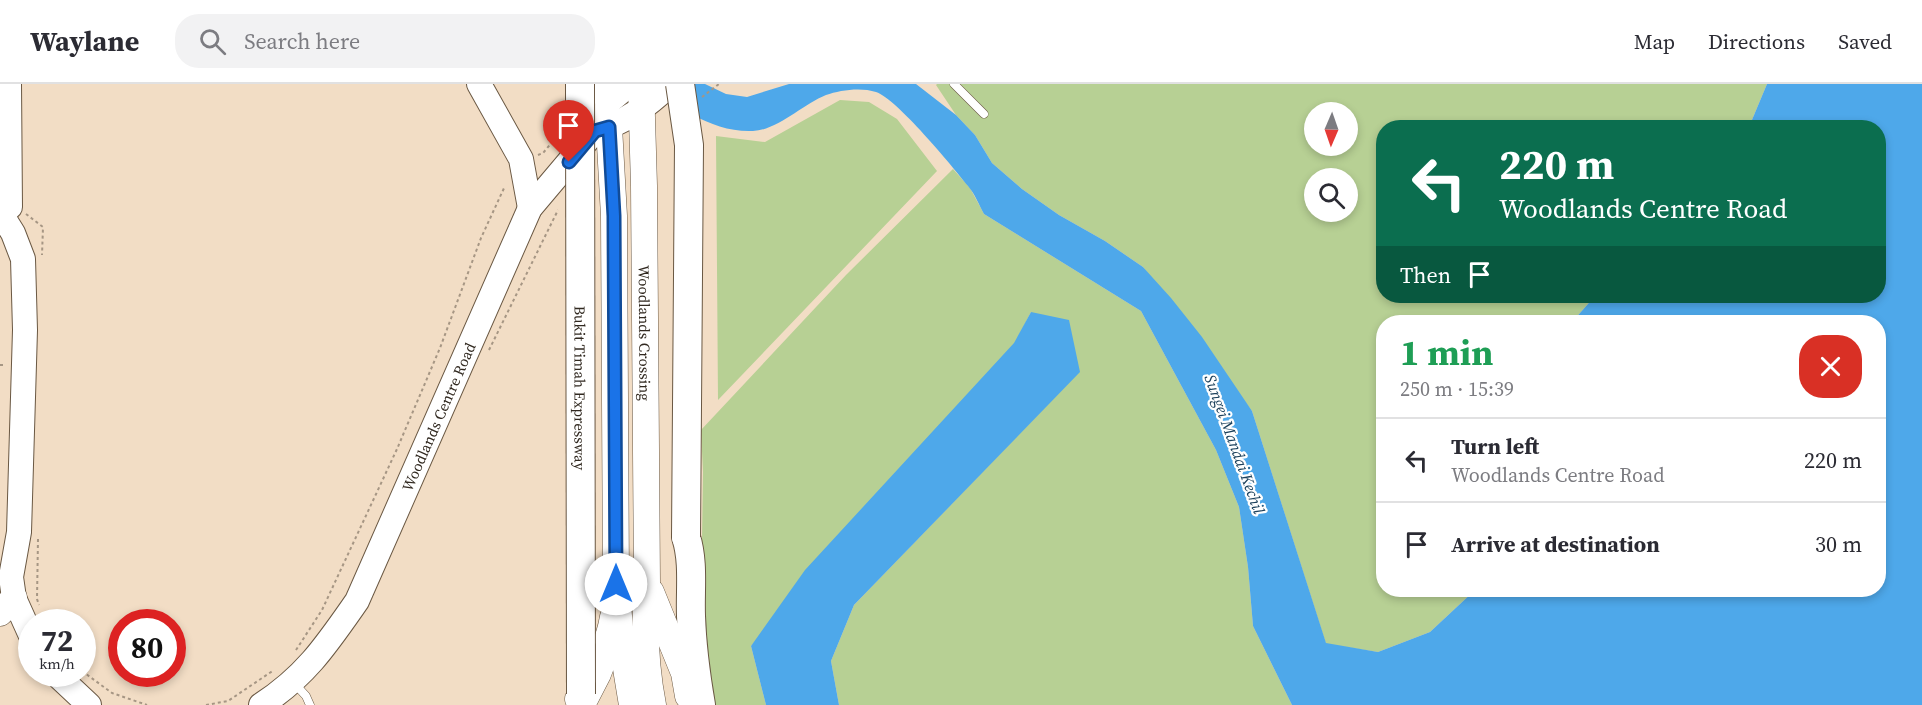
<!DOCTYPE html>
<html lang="en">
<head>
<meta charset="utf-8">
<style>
	body { margin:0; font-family:"Source Serif 4",serif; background:#f2f2f3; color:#2b2b33; height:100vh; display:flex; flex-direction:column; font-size:22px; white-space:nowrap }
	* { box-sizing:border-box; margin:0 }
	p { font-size:20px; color:#7c7c81 }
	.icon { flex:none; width:33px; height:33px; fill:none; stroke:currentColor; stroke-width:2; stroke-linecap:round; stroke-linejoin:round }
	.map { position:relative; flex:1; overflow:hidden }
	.details { position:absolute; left:1376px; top:231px; width:510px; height:282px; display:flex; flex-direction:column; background:#fff; border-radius:24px; box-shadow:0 3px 9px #0003 }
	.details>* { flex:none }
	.top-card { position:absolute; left:1376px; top:36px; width:510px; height:183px; border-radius:24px; box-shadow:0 3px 9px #0003; background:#0b6e4f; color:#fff; overflow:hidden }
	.needle { width:39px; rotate:182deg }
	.tools { position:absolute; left:1304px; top:18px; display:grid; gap:12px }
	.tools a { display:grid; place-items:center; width:54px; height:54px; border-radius:50%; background:#fff; box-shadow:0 3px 9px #0003; font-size:30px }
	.speed { position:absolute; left:18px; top:525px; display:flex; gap:12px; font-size:30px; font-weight:700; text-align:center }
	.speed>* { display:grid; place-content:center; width:78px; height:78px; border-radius:50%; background:#fff; box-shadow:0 3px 9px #0003; line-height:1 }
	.speed small { font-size:15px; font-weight:400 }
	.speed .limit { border:9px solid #d22; background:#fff; color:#111 }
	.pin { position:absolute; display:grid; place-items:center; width:51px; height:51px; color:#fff; margin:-62px -26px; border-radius:50% 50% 50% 0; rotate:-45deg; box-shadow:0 0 6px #0007 }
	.pin .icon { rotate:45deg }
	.me { position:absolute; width:66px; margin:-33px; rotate:0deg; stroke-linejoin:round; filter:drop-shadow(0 0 4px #0008) }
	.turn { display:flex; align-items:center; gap:21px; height:126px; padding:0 24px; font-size:27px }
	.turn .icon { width:78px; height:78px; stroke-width:2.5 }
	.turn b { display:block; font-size:42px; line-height:51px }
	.then { display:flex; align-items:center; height:57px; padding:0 24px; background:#0003; gap:12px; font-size:22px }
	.round { display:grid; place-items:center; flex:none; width:63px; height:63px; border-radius:24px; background:#f2f2f3 }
	.overview { display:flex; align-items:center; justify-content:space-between; height:102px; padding:0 24px }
	h1 { font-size:36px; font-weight:700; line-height:45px; color:#1e9e55 }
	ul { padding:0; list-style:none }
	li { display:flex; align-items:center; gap:18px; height:84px; padding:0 24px; border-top:2px solid #e1e1e2 }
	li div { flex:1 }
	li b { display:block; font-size:22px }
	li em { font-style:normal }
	header { display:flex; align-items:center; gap:36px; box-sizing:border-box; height:84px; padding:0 30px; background:#fff; border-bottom:2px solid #e1e1e2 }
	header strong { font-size:28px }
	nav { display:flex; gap:33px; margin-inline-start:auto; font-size:21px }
	.search { width:420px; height:54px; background:#f2f2f3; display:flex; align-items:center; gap:15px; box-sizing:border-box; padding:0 21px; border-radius:24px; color:#7c7c81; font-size:22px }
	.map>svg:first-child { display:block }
	.green { fill:#b7d094; fill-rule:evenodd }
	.water { fill:#4ea8ea }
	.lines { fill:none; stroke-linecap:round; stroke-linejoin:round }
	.service-casing { stroke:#6a5843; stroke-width:9 }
	.primary-casing { stroke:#6a5843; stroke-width:26 }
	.trunk-casing { stroke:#6a5843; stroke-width:27 }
	.motorway-casing { stroke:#6a5843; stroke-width:30 }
	.path { stroke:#a69684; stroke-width:2; stroke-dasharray:3 3; stroke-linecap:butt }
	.service { stroke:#fff; stroke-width:8 }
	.primary { stroke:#fff; stroke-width:24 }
	.trunk { stroke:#fff; stroke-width:26 }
	.motorway { stroke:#fff; stroke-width:28 }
	.motorway-bridge-casing { stroke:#6a5843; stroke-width:30; stroke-linecap:butt }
	.motorway-bridge { stroke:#fff; stroke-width:28 }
	.route-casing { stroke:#114b97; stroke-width:15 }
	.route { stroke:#1a73e8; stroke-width:10 }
	.labels { text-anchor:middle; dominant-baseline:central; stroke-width:4.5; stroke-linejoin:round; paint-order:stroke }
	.street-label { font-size:15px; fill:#312920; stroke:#fff }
	.water-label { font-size:16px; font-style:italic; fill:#1c415c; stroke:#fff }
</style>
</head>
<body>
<header>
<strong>Waylane</strong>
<div class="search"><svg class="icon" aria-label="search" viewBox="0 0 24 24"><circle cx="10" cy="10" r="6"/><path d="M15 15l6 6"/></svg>Search here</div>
<nav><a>Map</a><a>Directions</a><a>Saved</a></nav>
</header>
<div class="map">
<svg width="1922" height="621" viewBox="0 0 1922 621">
	<rect width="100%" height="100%" fill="#f2ddc5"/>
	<path class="green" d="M937,0h830l-18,43 -366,1v168h212l-23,26h-189v268h92l-45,42 -52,20 -52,-8 -74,-233 -109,-144 -38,-26 -46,-26 -37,-26 -30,-26 -17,-28 -19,-20 -20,-30zM1314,28h33v34h-33zM1314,94h33v34h-33z
		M840,16l29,2 28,17 40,52 -219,229 -2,-264 49,6z
		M953,85l17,19 14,26 157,97 75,139 23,57 9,60 5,59 39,79h-453l-8,-44 23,-56 225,-233 -48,-60 -16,31 -264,303 15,59h-54l-11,-98 2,-135 -2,-42 145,-155z"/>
	<path class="water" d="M641,0h64l21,10 21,3 42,-13h127l40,31 19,20 17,28 30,26 37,26 46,26 38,26 28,31 31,39 50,74 74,232 52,9 52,-20 45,-42h403v-268h-306l23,-26h283v-168l-129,-1 18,-43h155v621h-630l-39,-79 -5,-59 -9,-60 -23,-57 -75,-139 -157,-97c-5,-9 -9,-20 -16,-28 -16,-20 -71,-87 -92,-94 -15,-5 -36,-2 -50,3 -23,9 -48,35 -73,36 -42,2 -77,-27 -112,-47z
		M1031,228l38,8 11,52 -226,233 -23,56 8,44h-73l-15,-59 54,-76 209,-227z"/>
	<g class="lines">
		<defs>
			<path id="service" d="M954,0l30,30
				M294,599l12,13 4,9
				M592,621l14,-27 10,-26"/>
			<g id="primary">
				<path d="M479,0l42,75 9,49"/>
				<path d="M605,21l25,-21"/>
				<path d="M0,126l10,-3 -1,-123"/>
				<path d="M0,128l13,21 10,26 2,71 -6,202 -8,45 3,21 18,40"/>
				<path d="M56,590l33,31"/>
				<path id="s1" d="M261,621c45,-29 66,-61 96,-104l173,-393 65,-77c32,-9 52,-25 76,-47"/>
			</g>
			<g id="trunk">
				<path id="s2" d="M641,0l3,102 3,397c-3,41 -2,81 6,122"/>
				<path d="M605,21l4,22 5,89 2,368 5,54 11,67"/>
				<path d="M651,508l33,81 4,23"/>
				<path d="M0,529l14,-15"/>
				<path d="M578,615c14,-27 30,-51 35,-82"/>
			</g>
			<path id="motorway" d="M604,0l1,21
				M686,453c8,25 4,53 5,79 1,30 5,60 10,89"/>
		</defs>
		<use href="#service" class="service-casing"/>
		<use href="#primary" class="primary-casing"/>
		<use href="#trunk" class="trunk-casing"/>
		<use href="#motorway" class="motorway-casing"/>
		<path class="path" d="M702,13l17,-13
			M538,71l5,-2 16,-19
			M26,130l17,13 -1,28
			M489,266l69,-140
			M0,281h3
			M38,455l-1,60 2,6
			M296,566l26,-40 75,-161 43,-101 41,-110 24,-52
			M21,570l11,14
			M82,587l30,22 35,12
			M206,621l22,-4 46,-31"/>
		<use href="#service" class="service"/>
		<use href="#primary" class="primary"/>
		<use href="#trunk" class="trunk"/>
		<use href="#motorway" class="motorway"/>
		<defs>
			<g id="motorway-bridge">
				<path id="s3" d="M580,0l1,610"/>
				<path d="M680,0l9,61 -3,392"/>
			</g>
		</defs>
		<use href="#motorway-bridge" class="motorway-bridge-casing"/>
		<use href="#motorway-bridge" class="motorway-bridge"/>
	</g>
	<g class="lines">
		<defs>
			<path id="route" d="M569,78l26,-31 14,-4 5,89 2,368"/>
		</defs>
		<use href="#route" class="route-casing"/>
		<use href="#route" class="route"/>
	</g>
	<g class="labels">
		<g class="street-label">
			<text stroke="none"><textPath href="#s2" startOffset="249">Woodlands Crossing</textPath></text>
			<text stroke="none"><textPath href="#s3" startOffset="304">Bukit Timah Expressway</textPath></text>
			<text stroke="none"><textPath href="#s1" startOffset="344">Woodlands Centre Road</textPath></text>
		</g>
		<g class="water-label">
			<text transform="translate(1235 360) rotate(70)">Sungei Mandai Kechil</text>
		</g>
	</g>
</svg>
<div class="tools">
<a><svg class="needle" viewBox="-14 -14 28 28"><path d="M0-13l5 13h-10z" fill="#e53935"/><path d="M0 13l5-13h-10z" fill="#7c7c81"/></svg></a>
<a><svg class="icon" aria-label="search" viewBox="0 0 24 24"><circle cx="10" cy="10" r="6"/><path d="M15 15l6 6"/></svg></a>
</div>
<div class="speed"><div>72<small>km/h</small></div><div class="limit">80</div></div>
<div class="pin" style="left:569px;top:78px;background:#d93025"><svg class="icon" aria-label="arrive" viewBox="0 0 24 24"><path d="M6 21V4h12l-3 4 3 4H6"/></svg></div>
<svg class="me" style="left:616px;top:500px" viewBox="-20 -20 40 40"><circle r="19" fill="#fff"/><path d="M0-13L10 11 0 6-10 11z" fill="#1a73e8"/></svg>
<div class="top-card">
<div class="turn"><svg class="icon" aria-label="left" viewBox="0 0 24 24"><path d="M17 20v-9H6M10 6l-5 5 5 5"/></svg><div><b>220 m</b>Woodlands Centre Road</div></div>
<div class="then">Then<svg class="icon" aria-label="arrive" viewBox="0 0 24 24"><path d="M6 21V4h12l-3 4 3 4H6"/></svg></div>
</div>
<section class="details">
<div class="overview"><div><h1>1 min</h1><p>250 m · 15:39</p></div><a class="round" style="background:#d93025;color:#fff"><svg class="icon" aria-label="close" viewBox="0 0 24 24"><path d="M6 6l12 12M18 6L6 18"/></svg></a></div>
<ul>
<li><svg class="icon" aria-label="left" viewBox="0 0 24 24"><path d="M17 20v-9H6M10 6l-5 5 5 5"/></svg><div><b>Turn left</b><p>Woodlands Centre Road</p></div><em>220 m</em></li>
<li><svg class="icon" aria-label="arrive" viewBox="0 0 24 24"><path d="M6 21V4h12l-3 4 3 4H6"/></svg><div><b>Arrive at destination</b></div><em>30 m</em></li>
</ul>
</section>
</div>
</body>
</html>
